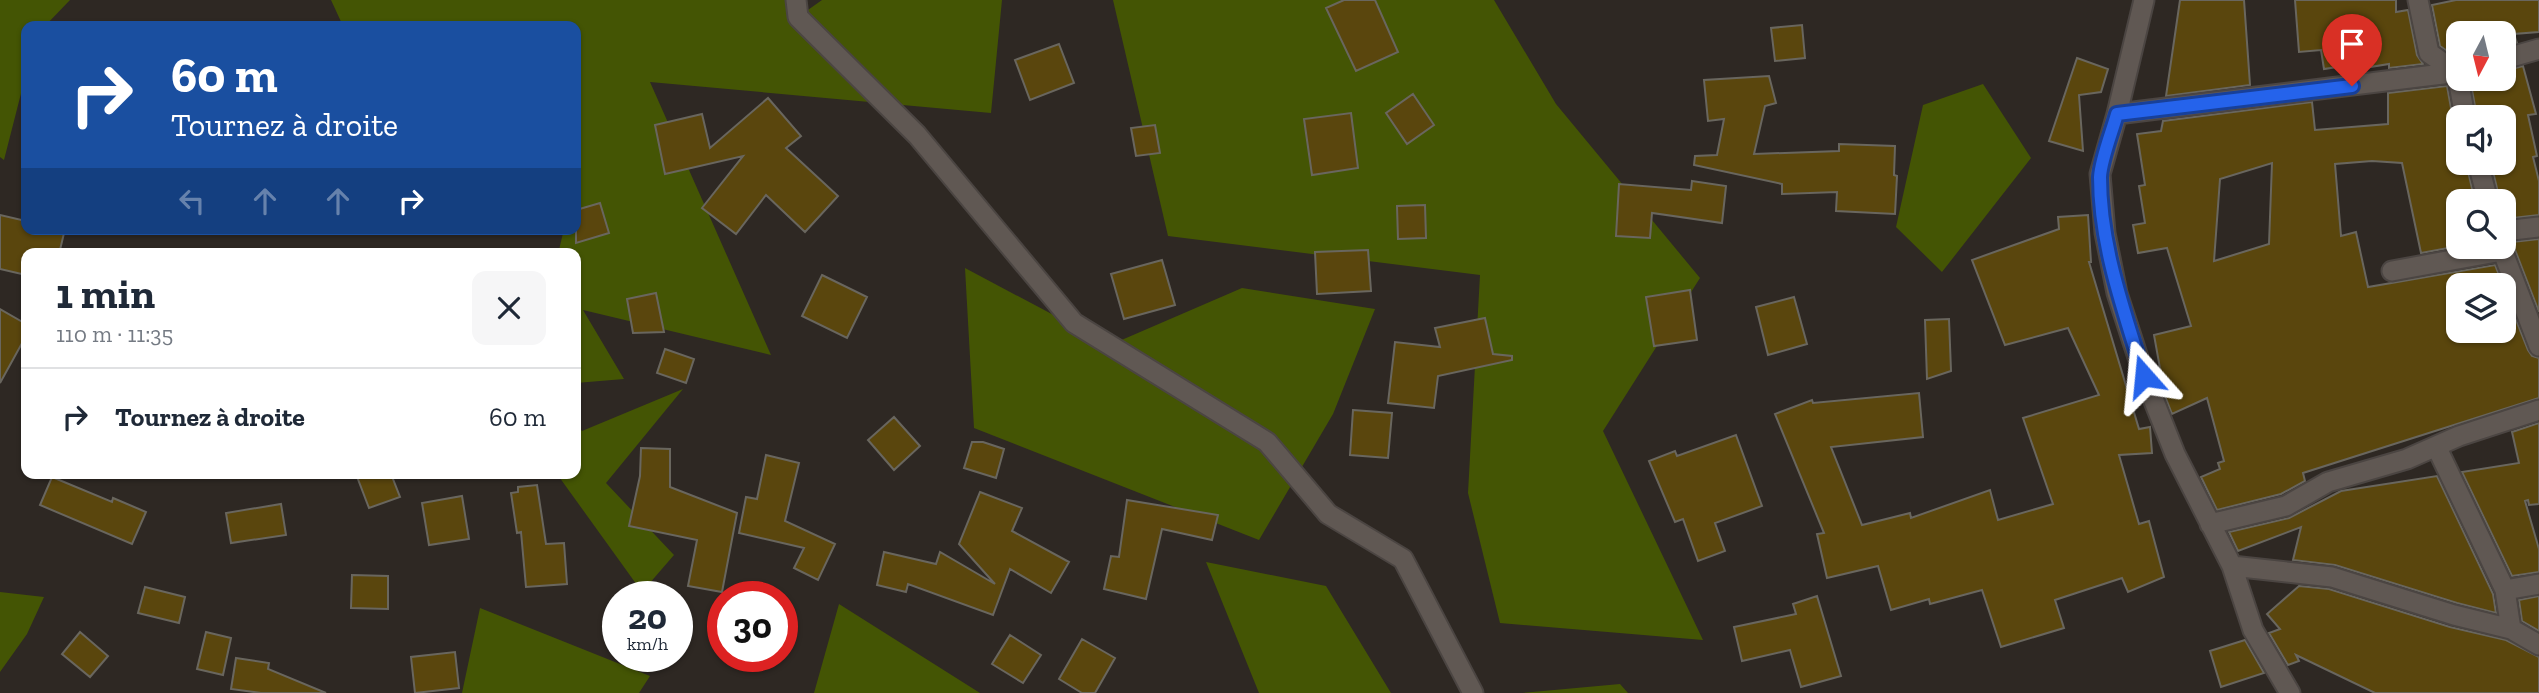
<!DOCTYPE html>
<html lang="fr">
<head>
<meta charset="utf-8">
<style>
	body { margin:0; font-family:"Zilla Slab",serif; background:#f6f6f7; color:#1f2937; height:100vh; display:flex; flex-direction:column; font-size:26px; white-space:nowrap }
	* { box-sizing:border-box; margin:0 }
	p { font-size:23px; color:#747a83 }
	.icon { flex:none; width:38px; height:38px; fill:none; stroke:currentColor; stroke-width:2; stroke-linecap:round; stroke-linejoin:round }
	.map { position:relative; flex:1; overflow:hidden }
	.side { position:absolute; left:21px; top:248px; width:560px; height:231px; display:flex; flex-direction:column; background:#fff; border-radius:14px; box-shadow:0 2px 5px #0004 }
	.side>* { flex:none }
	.guide { position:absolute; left:21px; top:21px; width:560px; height:214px; border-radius:14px; box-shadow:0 2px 5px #0004; background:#1a4fa0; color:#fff; overflow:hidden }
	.needle { width:46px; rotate:187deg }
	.tools { position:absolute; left:2446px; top:21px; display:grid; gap:14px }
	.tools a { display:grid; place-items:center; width:70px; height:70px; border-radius:14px; background:#fff; box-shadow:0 2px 5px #0004; font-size:35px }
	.speed { position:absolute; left:602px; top:581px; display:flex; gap:14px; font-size:35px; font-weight:700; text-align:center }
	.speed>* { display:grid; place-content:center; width:91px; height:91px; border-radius:50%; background:#fff; box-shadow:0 2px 5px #0004; line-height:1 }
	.speed small { font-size:18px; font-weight:400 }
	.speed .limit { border:10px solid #d22; background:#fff; color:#111 }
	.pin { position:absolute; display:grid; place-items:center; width:60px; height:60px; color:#fff; margin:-72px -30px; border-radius:50% 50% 50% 0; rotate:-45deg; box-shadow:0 0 7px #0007 }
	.pin .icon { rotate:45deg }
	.me { position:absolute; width:77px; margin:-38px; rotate:342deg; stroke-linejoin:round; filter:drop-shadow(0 0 5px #0008) }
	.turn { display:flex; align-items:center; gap:24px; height:147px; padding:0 35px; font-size:32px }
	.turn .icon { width:91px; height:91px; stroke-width:2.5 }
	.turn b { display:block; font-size:49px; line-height:60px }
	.lanes { display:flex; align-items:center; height:66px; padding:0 35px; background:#0003; justify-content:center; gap:35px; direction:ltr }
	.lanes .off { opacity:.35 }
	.round { display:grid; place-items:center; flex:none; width:74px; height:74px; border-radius:14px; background:#f6f6f7 }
	.overview { display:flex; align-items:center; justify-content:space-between; height:119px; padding:0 35px }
	h1 { font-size:42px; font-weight:700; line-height:52px }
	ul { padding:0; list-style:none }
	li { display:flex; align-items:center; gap:21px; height:98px; padding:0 35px; border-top:2px solid #e0e1e3 }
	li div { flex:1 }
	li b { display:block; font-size:26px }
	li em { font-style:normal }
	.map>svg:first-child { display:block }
	.green { fill:#445504 }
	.building { fill:#5a460d; stroke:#69665e; stroke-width:2; fill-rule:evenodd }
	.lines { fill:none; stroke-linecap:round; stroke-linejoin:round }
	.minor-casing { stroke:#4b4542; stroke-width:23 }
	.minor { stroke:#605853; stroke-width:19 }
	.route-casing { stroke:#184099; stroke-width:18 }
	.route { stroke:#2563eb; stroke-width:12 }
</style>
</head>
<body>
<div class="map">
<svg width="2539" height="693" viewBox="0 0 2539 693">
	<rect width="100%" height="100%" fill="#2e2823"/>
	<path class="green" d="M0,0h70l-25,26h-19v48l-22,86 -4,-3z
		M331,0h455l12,17 24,-17h180l-11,113 -341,-31 121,273 -188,-45 41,69 -48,4v-129h-18l6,-25h12v-50l4,-15 -4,-2v-136h-233z
		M1113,0h381l62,104 144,174 -97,153 100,209 -203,-17 -32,-130 12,-218 -312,-39z
		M1983,84l48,74 -89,114 -46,-45 27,-122z
		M965,268l145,77 132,-57 133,21 -42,105 -74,126 -285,-112z
		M683,389l-77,94 68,72 -32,37 -85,-118h19v-50l6,7z
		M1206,562l120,24 65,107h-132z
		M0,592l44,5 -17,37 -27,38z
		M839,604l141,89h-166z
		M480,608l170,68 -11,17h-177z
		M1620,684l8,9h-106z"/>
	<path class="building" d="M1344,0h31l23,52 -42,19 -30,-63z
		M2180,0h64l6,85 -84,11z
		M2295,0h101v12l12,-2 9,45 6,9 -34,4v-4l-19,3 -1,-5 -45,7 -3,-19 -22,2z
		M2456,0h83v32l-25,2 3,9 -13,3v-13h-45v26l-19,-13 -8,-41z
		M1802,25l3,33 -30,3 -4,-33z
		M1059,44l15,39 -44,17 -15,-40z
		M2077,58l31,11 -7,23 -22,3 4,56 -34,-10z
		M2523,66l13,48 -8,1 9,41 -4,1 6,24v34l-35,4v-18h-4l-9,-38h13v-46h-27l-7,-38h34v-8z
		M1769,76l7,27 -11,3 -11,48 85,-3v-7l56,2 -1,29 3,1 -2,38 -59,-3 1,-19 -55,2v-10l-88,-19 1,-9 22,-1 7,-36 -16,2 -4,-41z
		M2447,86l6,33 6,8v36h7l9,38h-16v45l-38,7 -19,-90 -30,-2 -37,3 6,72 15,-4 12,55 127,-22 8,20h-44v46h45v-41l24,60 4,6 7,2v40l-236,75 2,8 -24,13 -64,16 -16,-33 19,-8 -2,-6 6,-2 -17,-63 -35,16 -7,-18 -11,-61 37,-9 -24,-78 -29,5 -5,-28 12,-2 -6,-37 6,-1 -8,-51 24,-3 2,-10 149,-19 3,28 73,-6v-31zM2272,163l-3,81 -55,17 6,-82z
		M1413,94l21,31 -27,19 -21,-31z
		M768,98l33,38 -15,12 52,48 -33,36 -39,-37 -30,39 -34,-26 41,-52 -78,18 -10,-49 47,-11 8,34z
		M1351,113l7,55 -46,7 -8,-56z
		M1155,125l5,28 -24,3 -5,-28z
		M1692,181l34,5 -4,37 -70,-10 -2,25 -34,-2 3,-52 72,6z
		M600,203l9,30 -33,10v-33z
		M1425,205l1,33 -28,1 -1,-33z
		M0,215l26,6v8h39l-6,25h-33v21l-26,-6z
		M2088,215l3,47h-2l50,167 11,-2 2,26 -33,2 20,69 10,-3 15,56 -36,15 -6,-14 -67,22 9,28 -63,19 -19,-57 -52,14 -1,-5 -38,11 -13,-44 -51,12 -10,-44 7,-1 -49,-119 37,-14 1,3 106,-10 4,44 -92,10 31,78 48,-12 1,5 79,-28 8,30 55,-16 -30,-86 76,-23 -31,-67 -63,17 -33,-85 87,-31 -1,-12z
		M2539,239v73l-27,-70z
		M1368,250l3,41 -54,3 -2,-42z
		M1162,260l13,45 -51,14 -13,-45z
		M822,275l45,22 -20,41 -45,-22z
		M1690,290l7,50 -43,6 -8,-49z
		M656,293l8,39 -31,1 -6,-34z
		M1794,297l13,47 -39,11 -12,-48z
		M0,309l26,15v12l-26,47z
		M1485,318l8,36 19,2v4l-74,16 -4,32 -46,-5 7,-61 45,5 -5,-19z
		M1949,319l2,52 -24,8 -2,-59z
		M665,349l29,10 -8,24 -29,-10z
		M1353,410l39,3 -4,45 -38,-3z
		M894,417l26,29 -26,24 -26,-30z
		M2539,423v81l-10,1 -1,-5 -3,1 14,48v23l-27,4 -50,-104 57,-9 -7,-31z
		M1736,435l26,71 -47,17 10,28 -27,10 -15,-42 -8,3 -26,-61 26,-10 2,5z
		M972,442h11l21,7 -8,29 -32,-10z
		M641,448l29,1v38l67,26 -15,79 -34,-6 9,-46 -68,-14 11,-50z
		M766,455l33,8 -14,58 50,23 -17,36 -24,-12 10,-20 -65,-15 7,-36 11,2z
		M356,474h35l9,23 -31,11z
		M2437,476l56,118 3,19 -39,-10 -122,-38 -42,-5 8,-33 -63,24 -9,-19 60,-14 52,-27z
		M52,477l60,25 1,-4 33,14 -14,32 -92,-39z
		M537,485l9,59 18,-1 3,41 -41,3 -5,-55 -4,1 -6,-40 7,-1v-5z
		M980,492l42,16 -10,23 57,31 -18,31 -41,-24 -17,46 -85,-31 -2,8 -29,-7 7,-33 52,12 4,-12 55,32 -36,-40z
		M462,496l7,43 -40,6 -7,-42z
		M1127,500l91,15 -6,25 -50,-11 -16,70 -42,-10 7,-33 8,1z
		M281,504l5,31 -55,8 -5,-30z
		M352,575l36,1v33l-37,-1z
		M2299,586l30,3 121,38 56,13 33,17v36h-164l-79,-38 3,6 -11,4 -19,-32 11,-4 -13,-15z
		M145,587l40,10 -6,26 -41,-10z
		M1817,596l24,80 -40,11 -11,-37 -48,11 -8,-34 62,-13 -3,-10z
		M2539,596v35l-17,-10 -3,-21z
		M80,632l28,24 -18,21 -28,-23z
		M206,632l25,6 -8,37 -26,-6z
		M1010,635l31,20 -18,28 -31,-19z
		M1082,639l33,19 -20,35h-13l-23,-14z
		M2245,640l19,33 -43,14 -11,-36z
		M455,652l4,36 -44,5 -4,-36z
		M236,658l33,5 -1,6 58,24h-65l-30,-4z"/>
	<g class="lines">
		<defs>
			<path id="minor" d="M796,0l2,17 119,118 157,188 193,119 61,72 75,45 70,134
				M2144,0l-27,114 -17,60 5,59 12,60 27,83 31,78 57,112 21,64 37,63
				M2418,0l11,53 28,20 8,44
				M2504,59l35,-10
				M2117,114l342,-42
				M2478,163l10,38
				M2504,231l35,-4
				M2501,247l38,99
				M2392,271l110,-20
				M2436,446l69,144 6,39
				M2210,524l76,-18 42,-24 79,-23 52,-23 80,-26
				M2232,566l100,11 122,38 57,14 28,16
				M2505,590l34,-6"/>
		</defs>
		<use href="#minor" class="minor-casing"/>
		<use href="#minor" class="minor"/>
	</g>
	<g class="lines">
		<defs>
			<path id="route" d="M2144,376c-20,-65 -44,-130 -44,-199 1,-18 12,-45 17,-63l235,-28"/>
		</defs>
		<use href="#route" class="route-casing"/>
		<use href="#route" class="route"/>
	</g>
</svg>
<div class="tools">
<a><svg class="needle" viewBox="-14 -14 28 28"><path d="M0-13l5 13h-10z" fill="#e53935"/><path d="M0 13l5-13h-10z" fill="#747a83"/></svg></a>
<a><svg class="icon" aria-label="sound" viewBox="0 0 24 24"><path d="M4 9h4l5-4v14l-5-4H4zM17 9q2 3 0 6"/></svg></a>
<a><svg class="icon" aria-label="search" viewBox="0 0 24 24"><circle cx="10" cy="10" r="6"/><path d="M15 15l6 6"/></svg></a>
<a><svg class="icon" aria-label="layers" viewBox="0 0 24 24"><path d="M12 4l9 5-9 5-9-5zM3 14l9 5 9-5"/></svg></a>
</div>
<div class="speed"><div>20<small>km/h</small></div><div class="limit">30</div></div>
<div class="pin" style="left:2352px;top:86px;background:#d93025"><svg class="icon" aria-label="arrive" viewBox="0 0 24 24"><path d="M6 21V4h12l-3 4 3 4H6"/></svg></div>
<svg class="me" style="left:2144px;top:376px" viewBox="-20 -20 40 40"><path d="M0-17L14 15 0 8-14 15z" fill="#2563eb" stroke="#fff" stroke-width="4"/></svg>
<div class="guide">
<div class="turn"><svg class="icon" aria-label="right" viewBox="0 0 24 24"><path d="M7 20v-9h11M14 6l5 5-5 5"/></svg><div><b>60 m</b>Tournez à droite</div></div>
<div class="lanes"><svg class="icon off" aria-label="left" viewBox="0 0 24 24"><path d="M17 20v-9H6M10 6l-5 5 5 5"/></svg><svg class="icon off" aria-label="ahead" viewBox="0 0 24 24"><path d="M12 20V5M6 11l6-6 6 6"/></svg><svg class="icon off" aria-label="ahead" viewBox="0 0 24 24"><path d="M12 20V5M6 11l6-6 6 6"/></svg><svg class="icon" aria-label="right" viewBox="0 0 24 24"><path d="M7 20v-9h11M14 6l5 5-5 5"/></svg></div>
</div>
<section class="side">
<div class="overview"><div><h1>1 min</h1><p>110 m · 11:35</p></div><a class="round"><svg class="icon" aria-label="close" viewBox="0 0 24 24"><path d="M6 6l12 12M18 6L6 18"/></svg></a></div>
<ul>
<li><svg class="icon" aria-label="right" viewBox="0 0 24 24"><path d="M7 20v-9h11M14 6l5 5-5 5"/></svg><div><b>Tournez à droite</b></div><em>60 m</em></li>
</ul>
</section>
</div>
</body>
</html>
